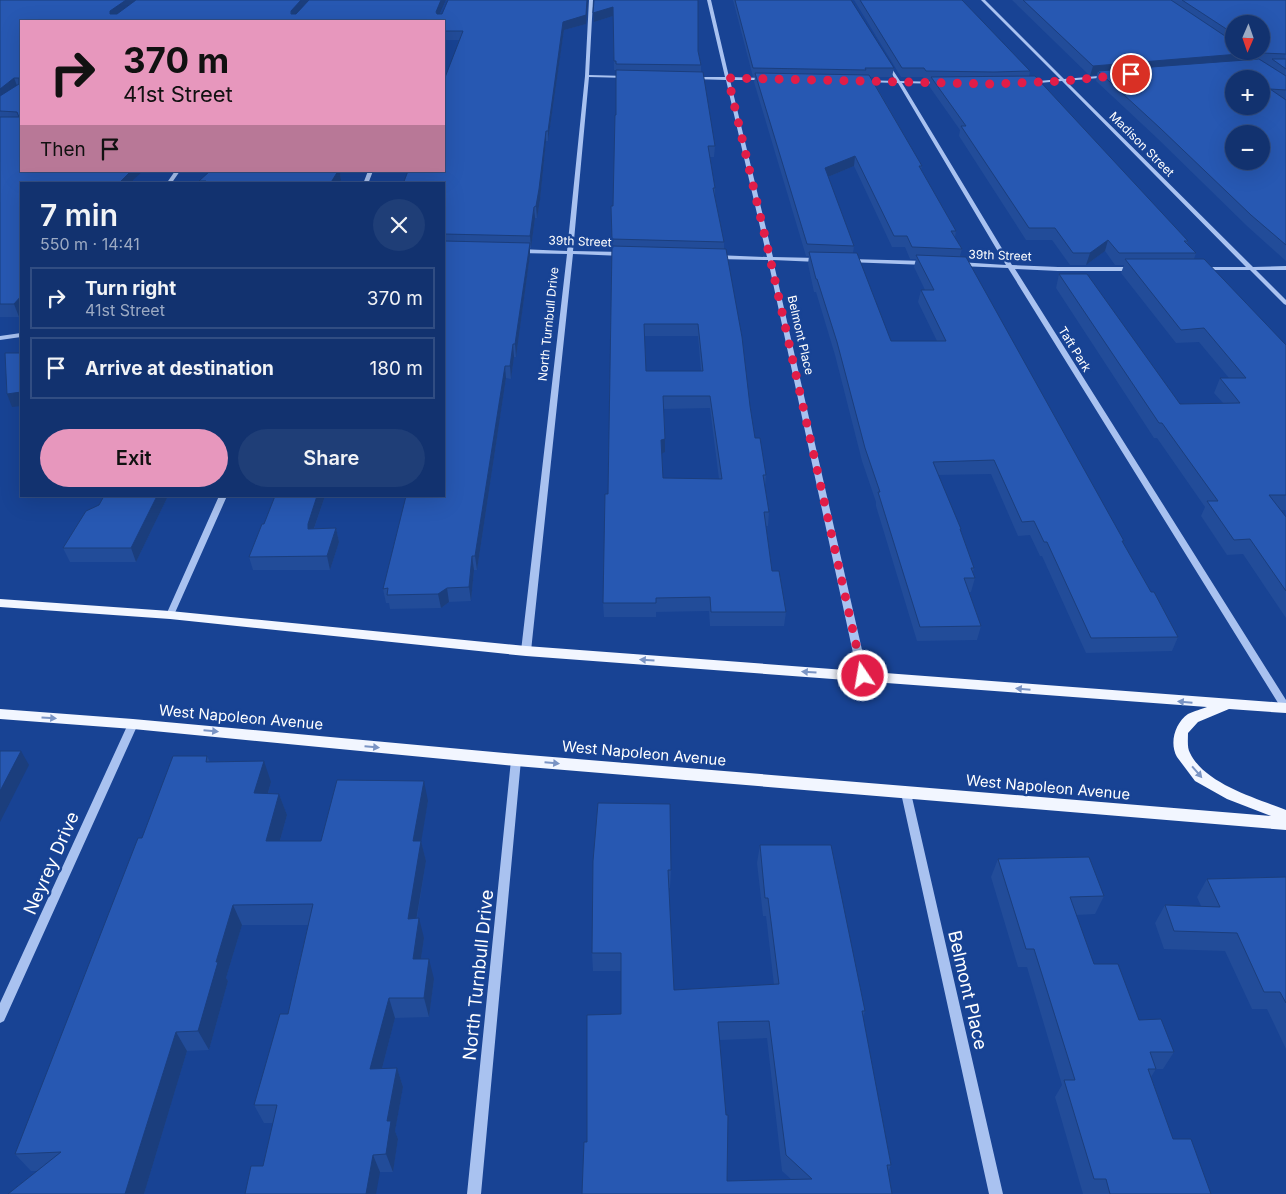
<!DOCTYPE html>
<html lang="en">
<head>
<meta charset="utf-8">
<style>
	body { margin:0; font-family:Inter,sans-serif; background:#1f3e77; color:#f1f3f6; height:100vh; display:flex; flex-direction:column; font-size:19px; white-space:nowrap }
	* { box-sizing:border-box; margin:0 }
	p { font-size:16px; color:#9caac3 }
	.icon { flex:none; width:28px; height:28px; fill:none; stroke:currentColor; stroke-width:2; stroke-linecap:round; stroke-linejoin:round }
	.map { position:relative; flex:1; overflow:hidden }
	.drawer { position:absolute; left:20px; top:182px; width:425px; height:315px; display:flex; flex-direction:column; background:#12326f; border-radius:0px; box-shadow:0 5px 20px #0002,0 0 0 1px #314d82 }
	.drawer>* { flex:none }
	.guide { position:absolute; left:20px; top:20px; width:425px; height:152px; border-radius:0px; box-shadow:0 5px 20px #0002,0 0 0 1px #314d82; background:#e797bd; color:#111; overflow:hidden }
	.needle { width:32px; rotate:182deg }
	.fabs { position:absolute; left:1225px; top:15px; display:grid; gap:10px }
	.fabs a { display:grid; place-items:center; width:45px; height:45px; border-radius:50%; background:#12326f; box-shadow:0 5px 20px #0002,0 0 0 1px #314d82; font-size:25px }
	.pin { position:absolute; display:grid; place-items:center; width:42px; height:42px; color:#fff; margin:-21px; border:2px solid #fff; border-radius:50%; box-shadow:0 1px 5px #0007 }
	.me { position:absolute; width:55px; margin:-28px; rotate:348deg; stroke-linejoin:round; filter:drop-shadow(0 0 4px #0008) }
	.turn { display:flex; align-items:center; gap:18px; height:105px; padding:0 20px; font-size:22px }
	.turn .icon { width:65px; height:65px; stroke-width:2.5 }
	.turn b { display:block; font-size:35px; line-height:42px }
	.then { display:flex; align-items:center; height:48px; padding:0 20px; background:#0003; gap:10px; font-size:19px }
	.round { display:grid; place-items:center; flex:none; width:52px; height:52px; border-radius:26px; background:#1f3e77 }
	.summary { display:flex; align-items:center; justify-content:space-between; height:85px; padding:0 20px }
	h1 { font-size:30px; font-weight:600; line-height:38px }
	.button { display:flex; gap:10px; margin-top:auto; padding:10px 20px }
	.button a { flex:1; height:58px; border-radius:30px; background:#e797bd; color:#111; font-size:20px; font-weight:600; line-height:58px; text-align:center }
	.button a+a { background:#1f3e77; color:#f1f3f6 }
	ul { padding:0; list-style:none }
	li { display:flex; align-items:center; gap:15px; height:62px; margin:0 10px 8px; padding:0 10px; border:2px solid #314d82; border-radius:0px }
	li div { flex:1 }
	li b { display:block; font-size:19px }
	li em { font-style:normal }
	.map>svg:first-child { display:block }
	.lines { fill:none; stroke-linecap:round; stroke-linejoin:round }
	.minor { fill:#a9c2f0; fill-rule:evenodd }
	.major { fill:#f2f6ff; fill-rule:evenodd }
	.wall { fill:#224c99; fill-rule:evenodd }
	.shaded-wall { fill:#1b3e7d }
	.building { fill:#2758b2; stroke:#1b3e7d; fill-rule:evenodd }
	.oneway { fill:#7a94c4 }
	.route { stroke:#e11d48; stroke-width:9; stroke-dasharray:0 16.2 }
	.labels { text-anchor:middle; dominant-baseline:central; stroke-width:5; stroke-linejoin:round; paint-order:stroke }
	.far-street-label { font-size:12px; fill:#fff; stroke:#184394 }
	.street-label { font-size:15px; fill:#fff; stroke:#184394 }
	.near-street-label { font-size:18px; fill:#fff; stroke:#184394 }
</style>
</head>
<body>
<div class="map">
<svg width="1286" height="1194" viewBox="0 0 1286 1194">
	<rect width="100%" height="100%" fill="#184394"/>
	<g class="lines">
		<path class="minor" d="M589,0h4l-4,75 38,1 2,1 -2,1 -38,-1 -16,174 50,1 3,2 -3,2 -50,-2 -42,397 -2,2h-6l-2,-2 46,-397 -48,-1 -3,-2 3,-2 48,2 18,-175z
			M707,0h4l18,77 38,1 2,1 -2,1h-37l43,177 45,1 3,2 -3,2 -45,-2 95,416 -2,2h-6l-2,-2 -90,-416 -52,-1 -3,-2 3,-2 51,2 -41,-177 -34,-1 -2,-1 2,-1h33z
			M981,0h4l79,79 46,-4 -1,2 -43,4 187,186 33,-1v4h-30l30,30v5l-2,-1 -34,-34h-48v-2l2,-1h42l-184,-186 -35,3 2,-2 31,-3z
			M887,61l13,20 42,1 2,1 -2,1 -40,-1 110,182 46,2h75l3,2 -3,2h-75l-43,-2 271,431v12l-3,-1 -275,-443 -49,-2 -3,-2 3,-2 47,3 -108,-182 -36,-1 -2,-1 2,-1 34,1 -11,-19z
			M175,171h5l-9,13h-5z
			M368,171h5l-5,13h-5z
			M849,259l77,2 3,2 -3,2 -79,-3v-2z
			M21,333v4l-21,3v-4z
			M219,496h8l-53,119 -1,2h-6l-1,-2z
			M133,720l3,1 2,3 -134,297 -4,2v-20l128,-279 2,-3z
			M516,756l4,1 1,3 -40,434h-14l44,-434 1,-3z
			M906,789l4,1 1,3 92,401h-14l-88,-401 1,-3z"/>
		<path class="major" d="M0,599l170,12 356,35 760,57v10l-57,-4 -31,13 -10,11c0,6 -1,15 2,20 15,31 66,45 96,57v20l-770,-64 -383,-37 -133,-10v-10l133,10 383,35 755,62 -44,-17 -32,-18 -18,-24c-8,-14 -2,-34 11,-43 6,-3 14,-5 19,-7l-681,-51 -356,-37 -170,-12z"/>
	</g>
	<path class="wall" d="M0,0h446l-6,14 146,10 -22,6 -16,111h-2l-6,59 -3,18h-2l-4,30h-1v7l-14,102h-2l-3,22 -5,-1 -29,192h-3l-3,31 -22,1 -8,6 -51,1 -1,-6h-3l-3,-14 61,-93v-312l15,-144h-15v-19h-423l112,159v3l-1,1h-111l-2,133h-19z
		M594,0l104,51 3,14v7l14,74 -1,11h-4l5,31v8l9,46v7l31,189 11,37 -1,11 4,26 -1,14h-2l6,45 14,41 -2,14h-74l-1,-15 -53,1v5h-52l-1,-14 5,-109 4,-248 -1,-40h2l3,-91v-45h-2l-1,-54 -19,6zM644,336h54l3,35h-55zM710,408l9,71 -56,-1 -1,-25 3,-1v-13l-1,-30z
		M733,0h118l43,68 -2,9h-21l51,89 -1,3 35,62 -1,6 7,12 -2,7 164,285 -1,2 28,49 27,45 -6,14 -86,2 -44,-97h-2l-10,-21 -12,1 -27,-62 -53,1 23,54v3l13,36 -1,4 2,6 -4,14h-2l12,34 -4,14 -60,1 -41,-135v-4l-14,-41 -27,-106 -19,-63h-2l-6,-28 1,-8h-3l-52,-174 1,-5h-2zM854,166l38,81h13l5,12h6l-2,8 11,23h-4l-3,12 19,39h-46l-38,-88 1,-7 -26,-69z
		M854,0h108l68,71 -1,5 159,165 -1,3 9,9 -2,6 92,86v165h-6l6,7v101l-43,-64 -16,1 -26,-39 4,-9 -48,-69h-3l-98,-150 3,-14 121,130 43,-1 -9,-10 6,-15h9l-30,-36 -23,1 -55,-70 3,-8h-9l-10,-14 -19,14h-16l-18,-25h-26l-67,-104 1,-6 -31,-44 1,-6h-5l-2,-3h-22z
		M1012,0h274v99h-1l1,1v161l-39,-35 -90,-88 -61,-57 1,-6 -7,1zM1234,24l27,27h-27zM1250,56l4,3h-5z
		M210,171h132l-2,3 1,6 -2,4h-139l-1,-3z
		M104,496h64l-32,66h-66l-7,-14 36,-43z
		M275,496h50l-11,33 22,-1 3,14 -9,28h-77l-4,-13 15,-33z
		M207,756l3,6 61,20 -3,12h11l8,21 -7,26h41l107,-40 -7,40 5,20 -9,57 7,20 -3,21 13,20 -5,38 -34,1 -13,51 15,-1 6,19 -8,44 3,8 -5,33h-13l-117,-6 10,-43h-9l-10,-18 34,-91 20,-89h-66l-16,53 2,3 -19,69 -22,1 -43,143h-136l29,-23h-6l-16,-17 127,-316z
		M760,845l105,166 -2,6 28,148 -3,7 4,22h-310l5,-52 34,-128v-43h-28l-1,-18 1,-92 78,9 -1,18h-1l5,102 100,-5 -8,-69h-3l-6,-53zM767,1038l15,133 10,9 -65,1 -7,-141z
		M998,859l106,37 -9,18 -19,1 18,49 45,56 35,32 -11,17h-7l-5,8 22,62 38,55h-128l-28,-97 7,-12 -35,-118h-9l-27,-90z
		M1286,877v172l-19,-40h-15l-27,-58 -61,-2 -9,-26 10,-18 36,1 -4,-9 10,-18z"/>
	<path class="shaded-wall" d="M126,0h14l-27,19 -3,-5v-3z
		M301,0h9l-17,20 -2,-9z
		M441,0h5l-9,20 -1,-8z
		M587,0h1l-2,24 -22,6 -16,111v-10l15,-109z
		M613,7v9l-19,6 -1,-9z
		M1251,53l-3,9 -150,9 -1,4 -7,1 3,-10z
		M14,78l4,10 -18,14v-13z
		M546,131v10l-6,59 -3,18 -1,-12z
		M855,156l-1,10 -31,13 2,-11z
		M126,171h17l-10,9v3l-1,1h-14z
		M335,171h7l-2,3 1,6 -2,4h-9z
		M534,207l1,11 -4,30 -1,-12z
		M1108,240l-3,11 -19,14 4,-12z
		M530,243v12l-14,102 -1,-13z
		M21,296v18l-2,3 -5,-13z
		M513,344l1,13 -3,22 -1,-13z
		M505,366l1,12 -29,192 -2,-14z
		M21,392v14l-9,1 -5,-13z
		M665,439v13l-4,2v-14z
		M157,496h11l-32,66 -5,-14z
		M317,496h8l-14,41 -3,-8v-5z
		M336,528l3,14 -9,28 -3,-14z
		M472,556l2,14 -3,31 -2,-14z
		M447,588l2,14 -8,6 -3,-14z
		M21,751l8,14 -29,57v-31z
		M264,761l7,21 -9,32 -8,-21z
		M424,781l4,20 -10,60 -5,-20z
		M279,794l8,21 -13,47 -8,-21z
		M421,841l5,20 -13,78 -5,-20z
		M233,905l9,20 -16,53 2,3 -19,69 -11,-19 18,-69z
		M419,918l5,20 -6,41 -5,-20z
		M429,959l5,20 -5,38 -5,-19z
		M389,998l6,20 -18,70 -7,-19z
		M176,1032l11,19 -43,143h-19z
		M397,1068l6,19 -8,44 3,8 -5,33 -7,-18 1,-33z
		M373,1155l7,17 -4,22h-10z"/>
	<path class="building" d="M0,0h126l-16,11v3h7l19,-14h165l-10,11v3h5l13,-14h132l-5,12 1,2h5l6,-14h139l-1,15 -23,7 -15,109h-2l-7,58 -3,17 -2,1 -4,29 -86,-2v-50h-41l5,-13h36v-91l19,-49h-19v-10h-423v150l109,1 -12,12h-97v112l-7,8h-14v-187h19l-2,-5 -17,-1v-15l19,-12v-6h-5l-14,11z
		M594,0h104v51l3,14 -85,-1v-3h-2l-1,-54 -20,6z
		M735,0h116l43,68h-29l1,2 -113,-2z
		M860,0h102l68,71 -36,1 -68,-1 -2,-3h-22z
		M1023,0h148l63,42v9h14l3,2 -158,13z
		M1182,0h104v54l-24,-1 -3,-2h2v-27h-27v10z
		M1259,59l27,17v14l-16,-1 16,11v145l-35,-30 -91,-87 -62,-57zM1234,79h27v27h-27zM1234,134h27v27h-27z
		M1272,59h14v10z
		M616,70l87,2 12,74h-7l7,42h-2l11,54 -112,-3 -1,-33h2l2,-91h1z
		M755,73l114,2 53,91h-3l37,65h-5l11,18 -50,-2 -5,-11h-13l-39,-80 -30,12 29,78 -47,-2z
		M1035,76l153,165h-4l12,12h-77l-11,-13 -18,13h-17l-18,-25h-26l-68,-102h5l-35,-49z
		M210,171h128l-8,13h-127l3,-3h-7z
		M444,241l86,2 -15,101h-2l-3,22h-5l-30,190h-3l-3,31 -22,1 -9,6 -51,1 1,-7 -5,1 23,-93h38z
		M612,246l114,3 16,88 8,69 5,32h5l6,37h-3l6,37h-5l8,59h7l7,41h-75l-1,-15 -54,1v5h-53l2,-109h3zM644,324h54l5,47h-57zM663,396h47l12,83 -59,-1 -2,-38 4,-1z
		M809,252l48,1 34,88h55l-25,-51h13l-18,-35 50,2 158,284h-2l29,51h3l24,45 -87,1 -44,-96h-3l-10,-21 -12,1 -28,-62 -61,2 28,67h-1l14,39h-3l4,10h-11l17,48 -61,1 -42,-135h2l-15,-44 -28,-106 -20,-63h-1z
		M1125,259h79l82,86v150h-17l17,22v74l-36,-52 -16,1 -27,-39h11l-56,-78h-3l-100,-149h28l93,130 60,-1 -20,-25h26l-42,-50 -23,2z
		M5,353h16v39l-14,2z
		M104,496h53l-26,52h-68l23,-37 13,-6z
		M275,496h42l-9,28v5l28,-1 -9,28 -78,1 13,-33h2z
		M0,751h21l-21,40z
		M173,756h34l-1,6 58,-1 -10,32 25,1 -13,47h55l16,-61 87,1 -11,60h8l-13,78 11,-1 -6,41h16l-5,39h-35l-19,71 27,-1 -10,53h4l-5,33 -13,1 -7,39h-121l6,-28h12l14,-61h-23l26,-91h8l25,-110 -80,1 -17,57h2l-20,69 -22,1 -51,162h-117l53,-42 -46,2 123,-316h4z
		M598,803l72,1 1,66h-3l6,120 105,-6 -11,-86h-3l-5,-53h71l34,166h-3l29,154h-4l5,29h-310l2,-52h3v-127l34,-1v-61h-29l1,-92zM769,1021l17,134 26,24 -85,2 1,-66h-2l-8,-93z
		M1089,857l15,39 -34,1 24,67h24l21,56 22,-1 13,33h-24l6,17h-8l25,70h18l20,55h-101l-4,-15h-12l-30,-99h11l-41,-131h-8l-28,-90z
		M1286,877v126l-6,-11h-16l-27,-59 -63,-2 -9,-26 55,2 -13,-28z"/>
	<defs><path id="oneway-solid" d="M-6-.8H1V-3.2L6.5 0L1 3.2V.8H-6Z" transform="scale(1.25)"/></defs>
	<g class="oneway">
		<use href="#oneway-solid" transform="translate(647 660) rotate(-176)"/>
		<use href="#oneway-solid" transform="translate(809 672) rotate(-176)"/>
		<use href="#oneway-solid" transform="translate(1023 689) rotate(-175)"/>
		<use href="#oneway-solid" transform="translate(1185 702) rotate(-175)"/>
		<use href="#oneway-solid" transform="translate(49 718) rotate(4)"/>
		<use href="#oneway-solid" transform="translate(211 731) rotate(5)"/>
		<use href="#oneway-solid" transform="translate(372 747) rotate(5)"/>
		<use href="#oneway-solid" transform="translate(552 763) rotate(5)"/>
		<use href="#oneway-solid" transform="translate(1197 772) rotate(49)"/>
	</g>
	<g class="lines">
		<path class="route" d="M863,676l-93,-418 -42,-180 264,6 72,-3 67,-7"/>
	</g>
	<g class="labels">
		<g class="far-street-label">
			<text transform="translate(1142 144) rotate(45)">Madison Street</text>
			<text transform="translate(580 241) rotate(2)">39th Street</text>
			<text transform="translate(1000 255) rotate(2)">39th Street</text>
			<text transform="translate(548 324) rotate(-84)">North Turnbull Drive</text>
			<text transform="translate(801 335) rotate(77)">Belmont Place</text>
			<text transform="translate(1075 349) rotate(58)">Taft Park</text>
		</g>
		<g class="street-label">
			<text transform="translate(241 717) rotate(5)">West Napoleon Avenue</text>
			<text transform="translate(644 753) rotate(5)">West Napoleon Avenue</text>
			<text transform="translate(1048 787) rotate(5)">West Napoleon Avenue</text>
		</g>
		<g class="near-street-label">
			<text transform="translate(51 863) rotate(-66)">Neyrey Drive</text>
			<text transform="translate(478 975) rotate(-84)">North Turnbull Drive</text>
			<text transform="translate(968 990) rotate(77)">Belmont Place</text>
		</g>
	</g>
</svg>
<div class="fabs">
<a><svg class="needle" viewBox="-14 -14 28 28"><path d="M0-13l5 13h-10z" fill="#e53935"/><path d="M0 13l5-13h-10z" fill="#9caac3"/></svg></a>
<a>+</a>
<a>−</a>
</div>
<div class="pin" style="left:1131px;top:74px;background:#d93025"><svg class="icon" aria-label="arrive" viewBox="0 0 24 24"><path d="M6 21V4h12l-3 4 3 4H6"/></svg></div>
<svg class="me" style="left:863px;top:676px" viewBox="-20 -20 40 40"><circle r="17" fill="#e11d48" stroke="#fff" stroke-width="3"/><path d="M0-11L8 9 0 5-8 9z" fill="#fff"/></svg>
<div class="guide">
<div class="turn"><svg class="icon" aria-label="right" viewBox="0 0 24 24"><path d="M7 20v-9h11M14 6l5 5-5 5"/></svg><div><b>370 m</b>41st Street</div></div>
<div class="then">Then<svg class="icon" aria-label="arrive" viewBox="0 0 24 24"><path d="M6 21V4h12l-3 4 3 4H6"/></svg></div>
</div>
<section class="drawer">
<div class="summary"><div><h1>7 min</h1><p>550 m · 14:41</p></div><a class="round"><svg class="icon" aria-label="close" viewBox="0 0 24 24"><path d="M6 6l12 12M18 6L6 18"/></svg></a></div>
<ul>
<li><svg class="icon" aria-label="right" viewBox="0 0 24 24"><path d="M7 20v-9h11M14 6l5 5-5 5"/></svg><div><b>Turn right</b><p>41st Street</p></div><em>370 m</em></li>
<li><svg class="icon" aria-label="arrive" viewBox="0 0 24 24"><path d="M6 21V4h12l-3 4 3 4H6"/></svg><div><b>Arrive at destination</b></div><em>180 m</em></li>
</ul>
<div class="button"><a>Exit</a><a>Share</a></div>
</section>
</div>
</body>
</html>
